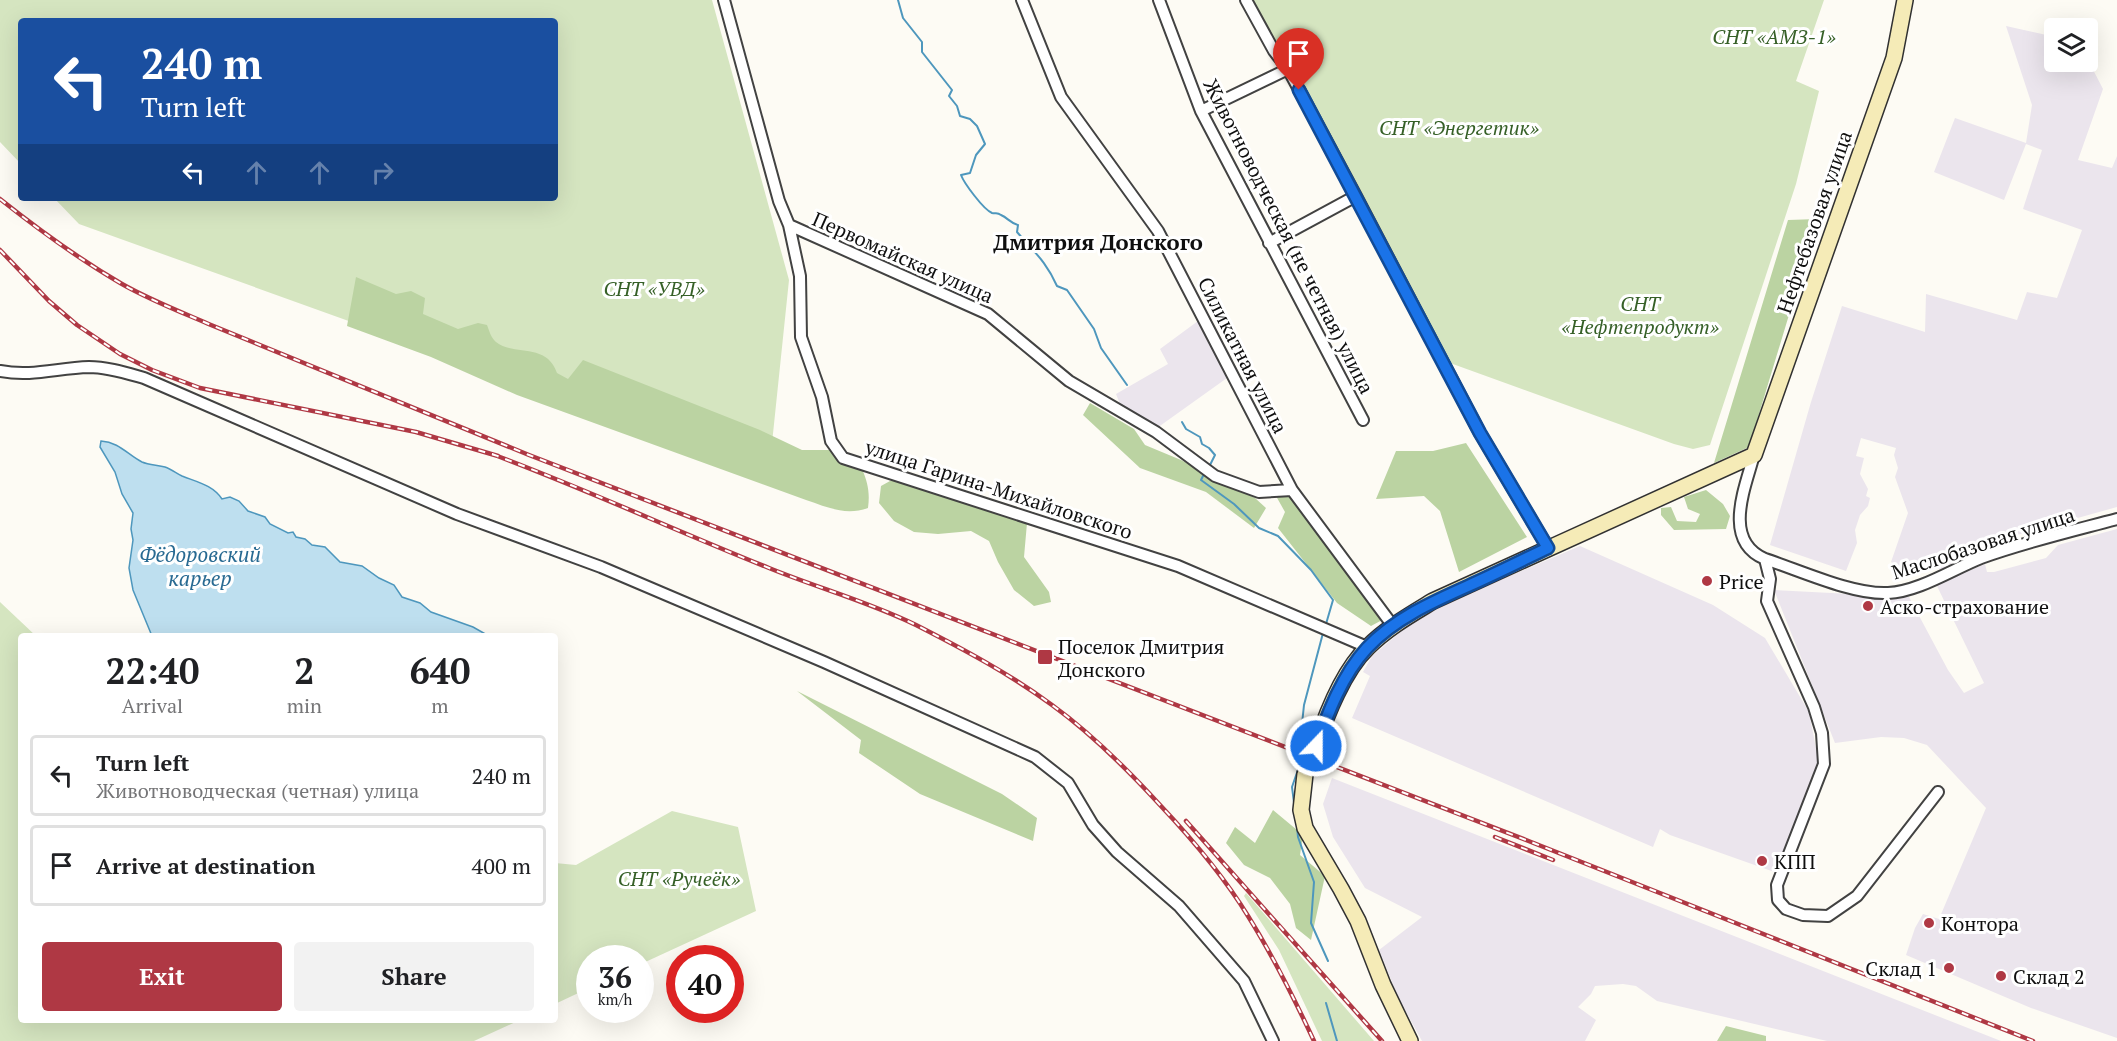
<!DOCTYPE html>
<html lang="en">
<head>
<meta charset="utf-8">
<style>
	body { margin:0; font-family:"PT Serif",serif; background:#f2f2f2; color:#202124; height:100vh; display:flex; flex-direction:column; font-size:22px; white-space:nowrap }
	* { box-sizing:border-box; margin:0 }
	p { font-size:20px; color:#757577 }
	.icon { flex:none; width:33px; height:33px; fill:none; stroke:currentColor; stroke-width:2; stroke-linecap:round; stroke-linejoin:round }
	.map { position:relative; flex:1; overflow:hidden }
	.drawer { position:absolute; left:18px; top:633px; width:540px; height:390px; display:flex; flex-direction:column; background:#fff; border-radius:6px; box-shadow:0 6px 24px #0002 }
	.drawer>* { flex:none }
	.top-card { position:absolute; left:18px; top:18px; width:540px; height:183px; border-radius:6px; box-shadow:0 6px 24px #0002; background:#1a4fa0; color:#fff; overflow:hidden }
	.controls { position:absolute; left:2044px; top:18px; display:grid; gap:12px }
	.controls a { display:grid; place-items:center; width:54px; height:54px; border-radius:6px; background:#fff; box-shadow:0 6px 24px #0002; font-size:30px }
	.speed { position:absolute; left:576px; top:945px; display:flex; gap:12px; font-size:30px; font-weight:700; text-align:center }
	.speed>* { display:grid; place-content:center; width:78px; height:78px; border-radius:50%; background:#fff; box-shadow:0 6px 24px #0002; line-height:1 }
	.speed small { font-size:15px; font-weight:400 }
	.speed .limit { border:9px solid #d22; background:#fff; color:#111 }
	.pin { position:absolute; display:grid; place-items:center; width:51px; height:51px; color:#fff; margin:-62px -26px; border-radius:50% 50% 50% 0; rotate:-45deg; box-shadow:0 0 6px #0007 }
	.pin .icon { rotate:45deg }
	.me { position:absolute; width:66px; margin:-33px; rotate:22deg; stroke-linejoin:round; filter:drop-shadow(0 0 4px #0008) }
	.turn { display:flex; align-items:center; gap:21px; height:126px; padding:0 24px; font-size:27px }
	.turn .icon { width:78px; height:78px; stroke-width:2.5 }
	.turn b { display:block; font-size:42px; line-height:51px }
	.lanes { display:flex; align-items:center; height:57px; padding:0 24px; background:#0003; justify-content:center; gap:30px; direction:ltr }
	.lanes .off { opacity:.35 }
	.eta { display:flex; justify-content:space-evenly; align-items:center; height:102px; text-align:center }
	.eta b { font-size:36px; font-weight:600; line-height:42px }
	.action { display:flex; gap:12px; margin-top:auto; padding:12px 24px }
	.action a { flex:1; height:69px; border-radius:6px; background:#af3844; color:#fff; font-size:24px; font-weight:600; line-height:69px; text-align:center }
	.action a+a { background:#f2f2f2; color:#202124 }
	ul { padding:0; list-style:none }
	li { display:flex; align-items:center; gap:18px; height:81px; margin:0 12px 9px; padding:0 12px; border:3px solid #e0e0e0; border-radius:6px }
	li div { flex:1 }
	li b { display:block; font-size:22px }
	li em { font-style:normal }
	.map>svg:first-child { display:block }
	.industrial { fill:#ebe5ed }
	.green { fill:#d5e5c0 }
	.forest { fill:#bbd3a2 }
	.water { fill:#bedfef; stroke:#4e97bd; stroke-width:1.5 }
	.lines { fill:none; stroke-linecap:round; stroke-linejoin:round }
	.stream { stroke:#4e97bd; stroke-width:2 }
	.secondary-tunnel { stroke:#d9d8d2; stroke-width:15; stroke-dasharray:15 8; stroke-linecap:butt }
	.street-casing { stroke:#424242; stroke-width:14 }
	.secondary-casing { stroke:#313131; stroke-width:18 }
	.street { stroke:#fff; stroke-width:10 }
	.secondary { stroke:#f5ebb7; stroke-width:15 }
	.rail-casing { stroke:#af3844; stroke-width:4.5 }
	.rail { stroke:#fff; stroke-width:2; stroke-dasharray:7; stroke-linecap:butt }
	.route-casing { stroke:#114b97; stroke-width:15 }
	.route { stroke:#1a73e8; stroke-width:10 }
	.poi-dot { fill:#af3844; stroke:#fff; stroke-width:2 }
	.labels { text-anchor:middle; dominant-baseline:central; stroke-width:6; stroke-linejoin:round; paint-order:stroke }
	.park-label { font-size:20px; font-style:italic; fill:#366027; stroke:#fff }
	.street-label { font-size:20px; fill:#0f0f0f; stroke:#fff }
	.poi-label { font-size:20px; fill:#0f0f0f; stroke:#fff; text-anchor:start }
	.water-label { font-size:21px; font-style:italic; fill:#286a92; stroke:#fff }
	.quarter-label { font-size:22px; font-weight:bold; fill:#0f0f0f; stroke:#fff }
</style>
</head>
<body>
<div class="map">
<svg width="2117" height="1041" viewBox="0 0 2117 1041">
	<rect width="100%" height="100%" fill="#fdfbf4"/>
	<path class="industrial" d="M2006,26l49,11v25h33v-2l15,29 -25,71 34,8 5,-12v351l-129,36 -1,4 -24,9 -20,13h-41l-11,-7 17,-49 -13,-36 3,-9 -4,-13 2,-7 -35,-10 -5,18 8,2 -4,16 8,15 -2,7 4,2 -2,8 -8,9 -5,15 2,13 -11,28 -76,-26 41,-143 31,-96 83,26 1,-38 91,26 10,-28 30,6 25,-68 -59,-21 19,-59 -16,-6 -22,56 -70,-28 21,-54 71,25 6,-38z
		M1198,321l29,57 -70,50 -35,-19 -6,-15 52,-30 -8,-15z
		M2117,529v509l-86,-30 -125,-53 9,-27 8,-14 16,5 47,-111 -59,-63 -23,-7 -23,-1 -46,6 -61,-153 135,7 39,73 16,23 20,-10 -48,-99 49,-20 2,8h7l52,-14 12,-13z
		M1580,546l133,59 52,33 44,74 11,57 -40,105 -110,-39 -10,-6 -7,18 -301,-129 18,-42 -7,-4 9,-16 51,-43z
		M1332,778l669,263h-174l-170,-40 -21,-15 -13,-2 -28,2 -4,8 -13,13 18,13 -11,21h-163l-24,-44 -19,-47 43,-33 -57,-29 -32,-51 -10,-33z"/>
	<path class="green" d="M0,0h712l77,280 -20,192 -690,-248 -25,-26h501v-177h-534v143l-21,-22z
		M1249,0h575l-28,81 23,10 -23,93 -86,261 -17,4 -19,-5 -235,-85z
		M0,602l36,34h-15v384h499l-46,21h-474z
		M672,811l66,16 18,84 -115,53 -1,-6h-50l-1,30 -34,16v-141l21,2z
		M1246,893l128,148h-52l-43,-91 -35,-54z"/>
	<path class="forest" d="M1818,219l-69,228 -35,16 74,-243z
		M356,277l40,17 15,-3 14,7 -2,16 35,15 20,-6 9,2c2,5 4,13 9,17 19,15 50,0 61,31l11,6 15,-19 177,70 42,20h28l14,14 18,5c6,14 8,24 6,39 -23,8 -41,-1 -62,-8l-289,-105 -86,-38 -84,-31z
		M1090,403l44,26 11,16 36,15 74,38 11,10 -12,20 -48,-36 -66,-24 -57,-53z
		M1466,443l61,94 -68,35 -19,-61 -16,-15 -48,3 20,-48h37z
		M890,481h7l130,42 -3,34 25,35 2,10 -17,4 -20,-16 -16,-28 -9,-21 -18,-10 -33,3 -24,-2 -20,-11 -15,-18 2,-17z
		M1706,490l17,14 7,12 -4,13 -52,1 -13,-15v-7l10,-1 6,14 19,1 4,-8 -12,-5 -4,-12z
		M1276,496h16l92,123 -13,7 -34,-23 -59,-75 7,-16z
		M797,691l205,103 35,24 -4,23 -113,-47 -61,-41 2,-13z
		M1273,810l30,25 -3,20 25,21 -14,64 -15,-12 -6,-24 -20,-26 -26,-13 -18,-22 9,-16 20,16z
		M1726,1026l40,10v5h-49z"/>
	<path class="water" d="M101,441c18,1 27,14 41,21 7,3 16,3 23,5 6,2 11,6 17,9 15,6 31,9 40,23l8,-2 9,4 9,10 17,6 5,7 18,9 5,-1 3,5 9,2 7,6 13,2 15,15 22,4 17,12 15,7 8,12 18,6 11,9 42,15 16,9h-337l-19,-46 -4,-22 4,-28 -2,-11 2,-16 -11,-19 -7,-22 -15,-25z"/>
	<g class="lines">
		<path class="stream" d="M898,0l5,18 19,24v10l30,38 -3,6 8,10 3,10 10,3 7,7 8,18 -9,11 -6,18 -9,2c3,8 22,34 31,38 4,1 5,-1 9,2 7,3 9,8 17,10l-1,7c17,20 29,29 40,54l10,4 27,39 7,19 26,37
			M1182,422l4,7 14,8 2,7 7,4 6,7 -6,12
			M1204,474l-3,6 33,24 25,24 19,8 33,34 22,30 -7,24
			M1294,803l-2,-16 17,-49 -7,-14 2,-19 19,-72
			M1297,827l1,10 16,45 -3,41 17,38
			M1326,1003l11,38"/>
		<path class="secondary-tunnel" d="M1305,774l11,-28"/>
		<defs>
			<path id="street" d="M724,0l55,201 10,24 199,89 81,67 87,51 59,44 44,16 33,-2
				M1022,0l39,97 97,134 134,259 101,136
				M1159,0l42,111 162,309
				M1246,0l28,51 14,18 68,127 124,237 68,115
				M1201,111l87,-42
				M789,225l11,51 1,61 21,60 9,44 12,17 335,108 189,81
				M1269,243l87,-47
				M0,371c32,6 57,-3 89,-4 18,0 37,6 55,11l313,136 144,53 223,95 211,95 33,26 25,42 24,27 62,54 65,75 29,60
				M1754,455c-9,33 -32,86 11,104 34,11 88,36 123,34 30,-1 65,-24 93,-35 44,-16 91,-27 136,-39
				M1765,559l5,20 -3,22 47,106 8,26 2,31 -47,121 1,15 8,9 17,6 25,1 29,-20 81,-104"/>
			<path id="secondary" d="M1316,746c10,-31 28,-76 52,-99 19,-19 42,-32 65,-46l321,-146 140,-397 11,-58
				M1305,774l-4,36 4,18 36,61 17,32 25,64 27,56"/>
		</defs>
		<use href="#street" class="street-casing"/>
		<use href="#secondary" class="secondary-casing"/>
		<use href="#street" class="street"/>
		<use href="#secondary" class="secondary"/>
		<defs>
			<path id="rail" d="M0,199c39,31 79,60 122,85 28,16 59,28 89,41l318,130 997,385 507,201
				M0,250l49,51 28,24 43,29 32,16 48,18 216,44 82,24
				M492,454c94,35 184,77 277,114 49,20 100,34 147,57 47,24 94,49 136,80 40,29 75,64 108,100 32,34 63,70 88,111 25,40 46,82 66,125
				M1186,821l196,220
				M1495,837l58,23"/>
		</defs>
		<use href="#rail" class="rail-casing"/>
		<use href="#rail" class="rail"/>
	</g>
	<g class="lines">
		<defs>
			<path id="route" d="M1299,90l181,343 68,115c-27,13 -53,26 -80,38 -36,16 -74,33 -101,62 -25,27 -39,65 -51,98"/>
		</defs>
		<use href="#route" class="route-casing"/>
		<use href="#route" class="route"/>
	</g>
	<g class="poi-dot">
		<circle cx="1707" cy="581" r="6"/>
		<circle cx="1868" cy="606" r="6"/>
		<rect x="1037" y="649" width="16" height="16" rx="3"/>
		<circle cx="1762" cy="861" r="6"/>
		<circle cx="1929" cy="923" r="6"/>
		<circle cx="1949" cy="968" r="6"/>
		<circle cx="2001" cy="976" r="6"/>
	</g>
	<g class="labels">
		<g class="park-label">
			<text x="1774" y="36">СНТ «АМЗ-1»</text>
			<text x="1459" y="127">СНТ «Энергетик»</text>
			<text x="654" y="288">СНТ «УВД»</text>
			<text x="1640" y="303">СНТ<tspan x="1640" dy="23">«Нефтепродукт»</tspan></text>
			<text x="679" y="878">СНТ «Ручеёк»</text>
		</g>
		<g class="street-label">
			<text transform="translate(1814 222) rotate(-71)">Нефтебазовая улица</text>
			<text transform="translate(1289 236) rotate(63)">Животноводческая (не четная) улица</text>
			<text transform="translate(903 257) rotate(24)">Первомайская улица</text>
			<text transform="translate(1243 355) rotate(63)">Силикатная улица</text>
			<text transform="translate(999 489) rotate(18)">улица Гарина-Михайловского</text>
			<text transform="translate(1983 543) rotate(-18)">Маслобазовая улица</text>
		</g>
		<g class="poi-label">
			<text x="1719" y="581">Price</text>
			<text x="1880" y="606">Аско-страхование</text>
			<text x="1058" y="646">Поселок Дмитрия<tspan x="1058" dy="23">Донского</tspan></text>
			<text x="1774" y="861">КПП</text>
			<text x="1941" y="923">Контора</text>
			<text x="1937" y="968" text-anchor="end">Склад 1</text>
			<text x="2013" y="976">Склад 2</text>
		</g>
		<g class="water-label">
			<text x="200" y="554">Фёдоровский<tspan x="200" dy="24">карьер</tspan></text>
		</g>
		<g class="quarter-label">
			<text x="1098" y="241">Дмитрия Донского</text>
		</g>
	</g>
</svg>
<div class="controls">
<a><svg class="icon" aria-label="layers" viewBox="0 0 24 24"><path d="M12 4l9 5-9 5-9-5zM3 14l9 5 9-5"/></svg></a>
</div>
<div class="speed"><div>36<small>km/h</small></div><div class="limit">40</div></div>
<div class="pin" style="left:1299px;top:90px;background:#d93025"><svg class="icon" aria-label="arrive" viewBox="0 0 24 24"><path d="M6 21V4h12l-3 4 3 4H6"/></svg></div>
<svg class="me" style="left:1316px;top:746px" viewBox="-20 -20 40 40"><circle r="17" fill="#1a73e8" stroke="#fff" stroke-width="3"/><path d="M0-11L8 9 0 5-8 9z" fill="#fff"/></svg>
<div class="top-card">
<div class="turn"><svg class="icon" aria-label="left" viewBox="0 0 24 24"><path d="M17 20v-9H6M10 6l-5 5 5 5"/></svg><div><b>240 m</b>Turn left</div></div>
<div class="lanes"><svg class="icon" aria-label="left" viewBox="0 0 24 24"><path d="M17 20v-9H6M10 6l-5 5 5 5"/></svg><svg class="icon off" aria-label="ahead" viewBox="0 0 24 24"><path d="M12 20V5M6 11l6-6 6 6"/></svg><svg class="icon off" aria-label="ahead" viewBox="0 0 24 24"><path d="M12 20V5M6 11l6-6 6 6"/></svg><svg class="icon off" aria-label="right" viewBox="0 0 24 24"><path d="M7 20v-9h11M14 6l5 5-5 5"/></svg></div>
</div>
<section class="drawer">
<div class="eta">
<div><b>22:40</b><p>Arrival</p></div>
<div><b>2</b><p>min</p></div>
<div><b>640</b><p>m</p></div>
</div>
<ul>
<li><svg class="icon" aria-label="left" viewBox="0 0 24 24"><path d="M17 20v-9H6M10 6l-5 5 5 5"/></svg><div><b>Turn left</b><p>Животноводческая (четная) улица</p></div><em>240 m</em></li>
<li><svg class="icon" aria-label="arrive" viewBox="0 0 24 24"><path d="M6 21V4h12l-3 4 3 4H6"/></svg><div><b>Arrive at destination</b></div><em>400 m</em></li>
</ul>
<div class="action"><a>Exit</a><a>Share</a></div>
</section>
</div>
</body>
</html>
